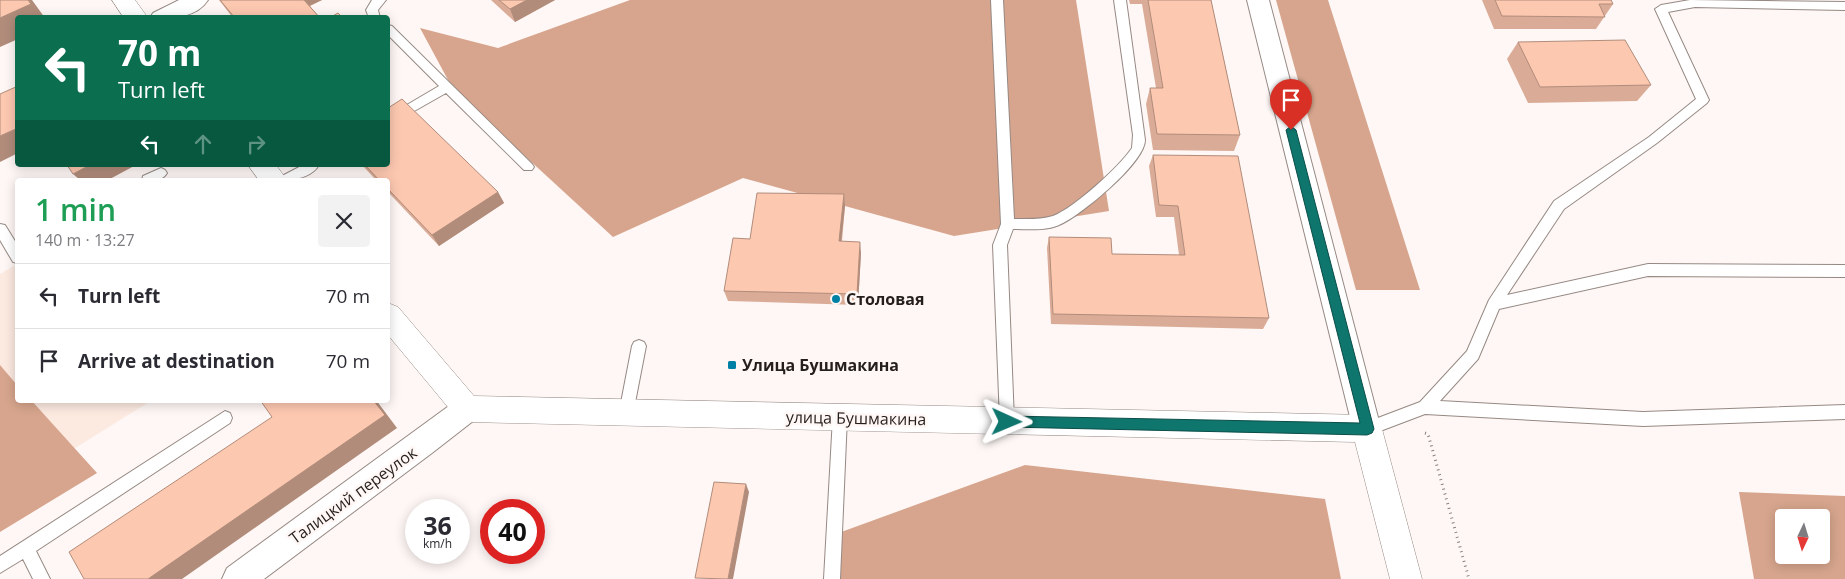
<!DOCTYPE html>
<html lang="en">
<head>
<meta charset="utf-8">
<style>
	body { margin:0; font-family:"Open Sans",sans-serif; background:#f2f2f3; color:#2b2b33; height:100vh; display:flex; flex-direction:column; font-size:19px; white-space:nowrap }
	* { box-sizing:border-box; margin:0 }
	p { font-size:16px; color:#7c7c81 }
	.icon { flex:none; width:28px; height:28px; fill:none; stroke:currentColor; stroke-width:2; stroke-linecap:round; stroke-linejoin:round }
	.map { position:relative; flex:1; overflow:hidden }
	.details { position:absolute; left:15px; top:178px; width:375px; height:225px; display:flex; flex-direction:column; background:#fff; border-radius:5px; box-shadow:0 2px 12px #0003 }
	.details>* { flex:none }
	.hud { position:absolute; left:15px; top:15px; width:375px; height:152px; border-radius:5px; box-shadow:0 2px 12px #0003; background:#0b6e4f; color:#fff; overflow:hidden }
	.needle { width:32px; rotate:184deg }
	.fabs { position:absolute; left:1775px; top:509px; display:grid; gap:10px }
	.fabs a { display:grid; place-items:center; width:55px; height:55px; border-radius:5px; background:#fff; box-shadow:0 2px 12px #0003; font-size:25px }
	.speed { position:absolute; left:405px; top:499px; display:flex; gap:10px; font-size:25px; font-weight:700; text-align:center }
	.speed>* { display:grid; place-content:center; width:65px; height:65px; border-radius:50%; background:#fff; box-shadow:0 2px 12px #0003; line-height:1 }
	.speed small { font-size:12px; font-weight:400 }
	.speed .limit { border:8px solid #d22; background:#fff; color:#111 }
	.pin { position:absolute; display:grid; place-items:center; width:42px; height:42px; color:#fff; margin:-51px -21px; border-radius:50% 50% 50% 0; rotate:-45deg; box-shadow:0 0 5px #0007 }
	.pin .icon { rotate:45deg }
	.me { position:absolute; width:55px; margin:-28px; rotate:91deg; stroke-linejoin:round; filter:drop-shadow(0 0 4px #0008) }
	.turn { display:flex; align-items:center; gap:18px; height:105px; padding:0 20px; font-size:22px }
	.turn .icon { width:65px; height:65px; stroke-width:2.5 }
	.turn b { display:block; font-size:35px; line-height:42px }
	.lanes { display:flex; align-items:center; height:48px; padding:0 20px; background:#0003; justify-content:center; gap:25px; direction:ltr }
	.lanes .off { opacity:.35 }
	.round { display:grid; place-items:center; flex:none; width:52px; height:52px; border-radius:5px; background:#f2f2f3 }
	.headline { display:flex; align-items:center; justify-content:space-between; height:85px; padding:0 20px }
	h1 { font-size:30px; font-weight:600; line-height:38px; color:#1e9e55 }
	ul { padding:0; list-style:none }
	li { display:flex; align-items:center; gap:15px; height:65px; padding:0 20px; border-top:1px solid #e1e1e2 }
	li div { flex:1 }
	li b { display:block; font-size:19px }
	li em { font-style:normal }
	.map>svg:first-child { display:block }
	.built { fill:#fceae1 }
	.forest { fill:#d7a58d; fill-rule:evenodd }
	.lines { fill:none; stroke-linecap:round; stroke-linejoin:round }
	.lane-casing { stroke:#968983; stroke-width:2 }
	.street-casing { stroke:#968983; stroke-width:2 }
	.secondary-casing { stroke:#968983; stroke-width:1 }
	.path { stroke:#88827f; stroke-width:3; stroke-dasharray:1 4; stroke-linecap:butt }
	.lane { fill:#fff; fill-rule:evenodd }
	.street { fill:#fff; fill-rule:evenodd }
	.secondary { fill:#fff; fill-rule:evenodd }
	.wall { fill:#daac97 }
	.shaded-wall { fill:#b18c7b }
	.building { fill:#fdc8b0; stroke:#b18c7b }
	.route { fill:#0f766e; stroke:#0a4d48 }
	.poi-dot { fill:#0080a5; stroke:#fef7f5; stroke-width:2 }
	.labels { text-anchor:middle; dominant-baseline:central; stroke-width:5; stroke-linejoin:round; paint-order:stroke }
	.poi-label { font-size:16px; font-weight:bold; fill:#241f1c; stroke:#fef7f5; text-anchor:start }
	.street-label { font-size:16px; fill:#241f1c; stroke:#fef7f5 }
</style>
</head>
<body>
<div class="map">
<svg width="1845" height="579" viewBox="0 0 1845 579">
	<rect width="100%" height="100%" fill="#fef7f5"/>
	<path class="built" d="M17,264l1,136h134l-152,95v-221z"/>
	<path class="forest" d="M630,0h446l33,211 -155,25 -211,-58 -130,59 -159,-146 -34,-63 78,20z
		M1276,0h52l92,290h-64z
		M0,365l17,20 1,15h13l66,73 -97,59z
		M1025,465l300,34 16,80h-509l1,-44z
		M1739,492l106,4v83h-91zM1784,518h37v37h-37z"/>
	<g class="lines">
		<defs>
			<path id="lane" d="M372,0h14l-8,10 2,8h-11l-3,-8z
				M991,0h12l11,219c12,0 27,1 39,-3 21,-8 66,-49 79,-68l1,-13 -19,-135h12l19,140c0,23 -66,77 -86,85 -14,6 -31,4 -46,4l-6,16 7,176 -2,5 -5,2 -5,-2 -2,-5 -7,-176 8,-21z
				M1690,0l155,2v8l-150,-3 -27,5 41,88 -2,3 -50,40 -93,66 -57,86 141,-31 197,1v12l-197,-1 -149,33 -21,50 -38,42 203,11 202,-7v14l-202,7 -218,-12 -58,22 -5,-2 -2,-5 2,-5 58,-22 47,-51 22,-51 65,-99 95,-64 47,-38 -41,-90 6,-4z
				M388,25l4,1 140,138 2,3 -2,3h-8l-78,-77 -58,33v-10l51,-30 -51,-51z
				M303,165h16c-8,13 -25,15 -38,15l1,-4z
				M161,168l4,2 2,3c-5,9 -16,7 -25,7l1,-4z
				M0,224l5,1 13,21v17l-5,-1 -13,-22z
				M639,340l5,2 2,4 -13,67 -2,5 -5,2 -5,-2 -2,-5 13,-67 2,-4z
				M840,410l5,2 2,5 -7,162h-16l9,-162 2,-5z
				M225,411l5,2 2,5 -2,5 -194,128 14,28h-17l-10,-20 -23,14v-17z"/>
			<path id="street" d="M179,0h29c-12,19 -38,18 -58,18l3,-5z
				M1247,0h22l112,429 -4,9 -10,4 -10,-4 -4,-9z
				M467,396l10,4 4,9 -4,9 -45,35 -168,126h-42l5,-11 230,-168z"/>
			<path id="secondary" d="M112,0h23l13,18h-24z
				M248,165h28l11,15h-28z
				M388,303l10,4 76,89 893,19 11,4 4,10 40,150h-32l-35,-137 -888,-20 -10,-4 -69,-83z"/>
		</defs>
		<use href="#lane" class="lane-casing"/>
		<use href="#street" class="street-casing"/>
		<use href="#secondary" class="secondary-casing"/>
		<path class="path" d="M1425,433l3,1 41,145"/>
		<use href="#lane" class="lane"/>
		<use href="#street" class="street"/>
		<use href="#secondary" class="secondary"/>
	</g>
	<path class="wall" d="M219,0h103l-12,6 10,12h-87z
		M491,0h64l-40,22z
		M1129,0h82l29,135 -6,16 -81,-1 -7,-46 4,-16h6l-14,-84h-12z
		M1482,0h129l2,4 -17,25h-102z
		M1518,42l133,43 -14,16 -109,2 -21,-44z
		M1153,155l116,163 -6,11 -212,-5 -4,-76 2,-11 63,17 67,1 -5,-38h-18l-7,-51z
		M362,165h26l110,27 6,11 -65,43 -51,-54v-12h-12z
		M844,194l1,12 -3,35 19,12 -3,52 -130,-4 -4,-10 26,-52z"/>
	<path class="shaded-wall" d="M28,0h4l13,18h-27v21l-18,8v-29z
		M303,0h19l-15,7z
		M527,0h28l-40,22 -5,-13z
		M18,128v25l-18,9v-26z
		M90,165h46l-28,15h-28l-7,-6z
		M498,192l6,11 -65,43 -7,-11z
		M844,194l1,12 -5,46 -1,-11z
		M860,242l1,11 -3,52 -1,-11z
		M373,400h3l21,28 -215,151h-34z
		M746,484l3,8 -16,87h-5z"/>
	<path class="building" d="M0,0h28l3,4 -31,14z
		M220,0h84l16,18h-85z
		M499,0h28l-17,9z
		M1148,0h63l29,135 -83,-1 -7,-46h13z
		M1495,0h116l2,4h-14l6,13 -103,-1z
		M338,13l5,5h-14z
		M1625,40l26,45 -111,2 -22,-45z
		M18,86v42l-18,8v-42z
		M402,99l96,93 -66,43 -44,-46v-9h-9l-14,-15h23v-57z
		M1153,155l85,1 31,162 -216,-4 -4,-77 62,1 1,16 73,1 -7,-49 -19,-1z
		M67,165h23l-17,9z
		M757,193l87,1 -5,47 21,1 -3,52 -133,-3 9,-53 17,1z
		M260,400h113l12,15 -237,164h-64l-15,-27 203,-135z
		M714,482l32,2 -18,95 -33,-1z"/>
	<path class="route" d="M1291,126l5,4 78,299 -2,4 -5,2 -360,-8 -4,-2 -2,-3 2,-4 4,-2 353,7 -74,-293z"/>
	<g class="poi-dot">
		<circle cx="836" cy="299" r="5"/>
		<rect x="727" y="360" width="10" height="10" rx="2.5"/>
	</g>
	<g class="labels">
		<g class="poi-label">
			<text x="846" y="299">Столовая</text>
			<text x="742" y="365">Улица Бушмакина</text>
		</g>
		<g class="street-label">
			<text transform="translate(856 418) rotate(1)">улица Бушмакина</text>
			<text transform="translate(353 495) rotate(-36)">Талицкий переулок</text>
		</g>
	</g>
</svg>
<div class="fabs">
<a><svg class="needle" viewBox="-14 -14 28 28"><path d="M0-13l5 13h-10z" fill="#e53935"/><path d="M0 13l5-13h-10z" fill="#7c7c81"/></svg></a>
</div>
<div class="speed"><div>36<small>km/h</small></div><div class="limit">40</div></div>
<div class="pin" style="left:1291px;top:130px;background:#d93025"><svg class="icon" aria-label="arrive" viewBox="0 0 24 24"><path d="M6 21V4h12l-3 4 3 4H6"/></svg></div>
<svg class="me" style="left:1007px;top:422px" viewBox="-20 -20 40 40"><path d="M0-17L14 15 0 8-14 15z" fill="#0f766e" stroke="#fff" stroke-width="4"/></svg>
<div class="hud">
<div class="turn"><svg class="icon" aria-label="left" viewBox="0 0 24 24"><path d="M17 20v-9H6M10 6l-5 5 5 5"/></svg><div><b>70 m</b>Turn left</div></div>
<div class="lanes"><svg class="icon" aria-label="left" viewBox="0 0 24 24"><path d="M17 20v-9H6M10 6l-5 5 5 5"/></svg><svg class="icon off" aria-label="ahead" viewBox="0 0 24 24"><path d="M12 20V5M6 11l6-6 6 6"/></svg><svg class="icon off" aria-label="right" viewBox="0 0 24 24"><path d="M7 20v-9h11M14 6l5 5-5 5"/></svg></div>
</div>
<section class="details">
<div class="headline"><div><h1>1 min</h1><p>140 m · 13:27</p></div><a class="round"><svg class="icon" aria-label="close" viewBox="0 0 24 24"><path d="M6 6l12 12M18 6L6 18"/></svg></a></div>
<ul>
<li><svg class="icon" aria-label="left" viewBox="0 0 24 24"><path d="M17 20v-9H6M10 6l-5 5 5 5"/></svg><div><b>Turn left</b></div><em>70 m</em></li>
<li><svg class="icon" aria-label="arrive" viewBox="0 0 24 24"><path d="M6 21V4h12l-3 4 3 4H6"/></svg><div><b>Arrive at destination</b></div><em>70 m</em></li>
</ul>
</section>
</div>
</body>
</html>
